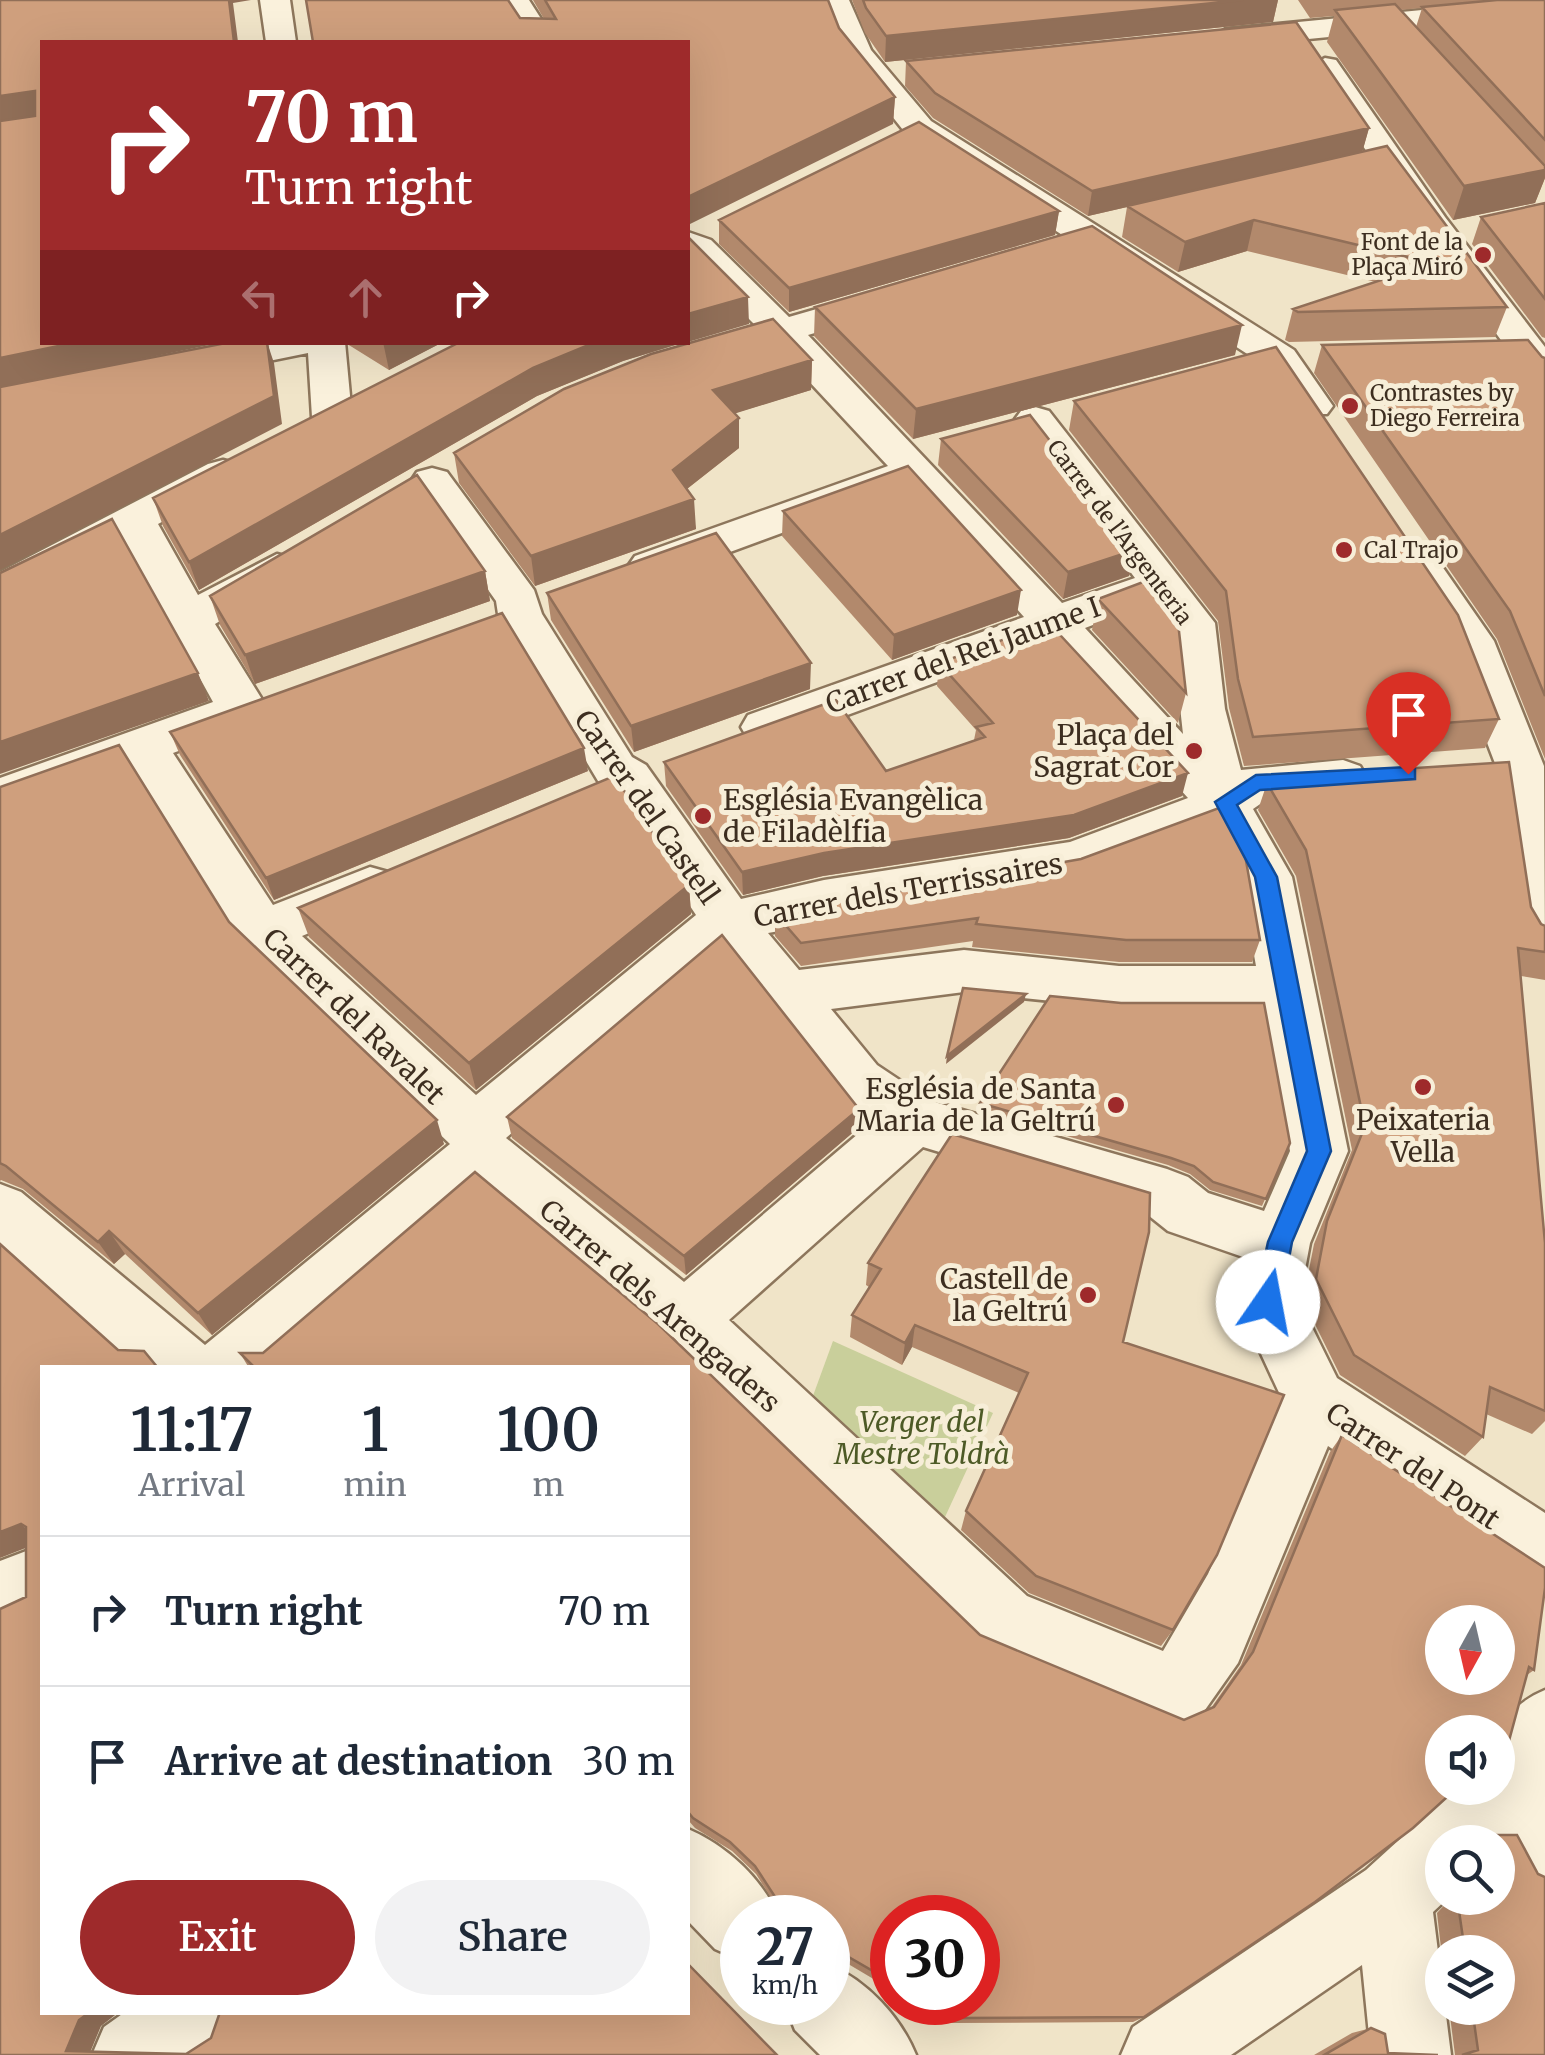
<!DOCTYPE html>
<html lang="en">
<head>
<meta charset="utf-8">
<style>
	body { margin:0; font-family:Merriweather,serif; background:#f2f2f3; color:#1f2937; height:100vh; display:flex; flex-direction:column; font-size:38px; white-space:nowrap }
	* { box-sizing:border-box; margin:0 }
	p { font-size:32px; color:#747a83 }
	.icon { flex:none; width:55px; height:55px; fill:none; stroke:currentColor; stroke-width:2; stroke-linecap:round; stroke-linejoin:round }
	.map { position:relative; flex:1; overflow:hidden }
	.drawer { position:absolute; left:40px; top:1365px; width:650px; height:650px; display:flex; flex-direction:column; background:#fff; border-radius:0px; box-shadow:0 10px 40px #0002 }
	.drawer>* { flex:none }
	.hud { position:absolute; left:40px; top:40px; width:650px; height:305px; border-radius:0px; box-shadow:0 10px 40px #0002; background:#9e2a2b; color:#fff; overflow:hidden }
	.needle { width:65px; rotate:188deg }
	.fabs { position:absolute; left:1425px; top:1605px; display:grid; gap:20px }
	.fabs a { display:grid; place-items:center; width:90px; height:90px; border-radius:50%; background:#fff; box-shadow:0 10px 40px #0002; font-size:50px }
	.speed { position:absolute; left:720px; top:1895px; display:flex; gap:20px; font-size:50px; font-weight:700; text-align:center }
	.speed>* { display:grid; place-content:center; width:130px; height:130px; border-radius:50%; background:#fff; box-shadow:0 10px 40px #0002; line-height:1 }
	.speed small { font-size:25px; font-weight:400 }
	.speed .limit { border:15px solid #d22; background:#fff; color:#111 }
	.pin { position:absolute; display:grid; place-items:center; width:85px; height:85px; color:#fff; margin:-102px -42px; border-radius:50% 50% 50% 0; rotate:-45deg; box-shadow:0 0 10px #0007 }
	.pin .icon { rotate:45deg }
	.me { position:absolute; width:110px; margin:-55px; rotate:12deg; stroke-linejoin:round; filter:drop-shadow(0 0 8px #0008) }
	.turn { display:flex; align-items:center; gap:35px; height:210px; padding:0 40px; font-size:45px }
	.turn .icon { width:130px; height:130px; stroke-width:2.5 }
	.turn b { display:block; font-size:70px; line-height:85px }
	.lanes { display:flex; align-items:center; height:95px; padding:0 40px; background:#0003; justify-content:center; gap:50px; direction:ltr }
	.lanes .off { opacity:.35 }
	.eta { display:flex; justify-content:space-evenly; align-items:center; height:170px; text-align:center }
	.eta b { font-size:60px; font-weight:600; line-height:70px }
	.action { display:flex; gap:20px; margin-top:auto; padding:20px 40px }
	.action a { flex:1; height:115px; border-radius:60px; background:#9e2a2b; color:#fff; font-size:40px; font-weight:600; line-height:115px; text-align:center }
	.action a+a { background:#f2f2f3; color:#1f2937 }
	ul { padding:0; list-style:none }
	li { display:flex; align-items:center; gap:30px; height:150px; padding:0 40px; border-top:2px solid #e0e1e3 }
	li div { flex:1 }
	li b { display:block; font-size:38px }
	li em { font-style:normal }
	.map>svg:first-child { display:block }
	.green { fill:#c9cf9b }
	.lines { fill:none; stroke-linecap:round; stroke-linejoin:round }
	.street-casing { stroke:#8d765c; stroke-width:5 }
	.street { fill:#faf1dc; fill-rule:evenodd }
	.wall { fill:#b2896c; fill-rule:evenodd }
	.shaded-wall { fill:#916f58 }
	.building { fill:#cf9f7d; stroke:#916f58; stroke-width:2.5; fill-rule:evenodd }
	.route { fill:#1a73e8; stroke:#114b97; stroke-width:2.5 }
	.poi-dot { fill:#9e2a2b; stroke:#f7eed8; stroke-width:4 }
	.labels { text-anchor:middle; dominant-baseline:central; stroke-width:10; stroke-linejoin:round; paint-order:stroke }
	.far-poi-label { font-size:22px; fill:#3d2e20; stroke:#f7eed8; text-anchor:start }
	.far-street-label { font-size:22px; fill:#3d2e20; stroke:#f7eed8 }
	.street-label { font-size:28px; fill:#3d2e20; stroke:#f7eed8 }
	.poi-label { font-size:28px; fill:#3d2e20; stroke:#f7eed8; text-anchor:end }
	.park-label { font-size:28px; font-style:italic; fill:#4d5a26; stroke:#f7eed8 }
</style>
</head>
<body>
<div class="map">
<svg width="1545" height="2055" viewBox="0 0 1545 2055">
	<rect width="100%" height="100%" fill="#f0e4c8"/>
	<path class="green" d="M833,1341l160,72 -54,117 -129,-126z"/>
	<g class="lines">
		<defs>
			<path id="street" d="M260,0h30l6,42h-30z
				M499,0h30l27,42h-30z
				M819,0h30l22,50 60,71 363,229 39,56 -6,8h-28l-33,-48 -359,-231 -66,-83z
				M1525,0h20v16l-319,31 -15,-9 15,-9z
				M1325,58l11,2 109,157 100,130v38l-14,-4 -110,-150 -112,-164z
				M688,232l23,8 78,77 97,-28 13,3 5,8 -5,8 -91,27 254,268 73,-25 -120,-159 6,-8 14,-4 14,4 166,212 10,86 16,61 102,-10 17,6 7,12 -7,12 -94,10 -13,9 39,68 56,274 -38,92 -11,58 38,77 208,135v74l-24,-10 -193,-131 -90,217 -38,54 -25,11 -197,-82 -315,-306 -182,-152 -209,180h-135l-137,-121v-63l21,8 184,153 245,-201 -207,-199 -110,-178 -133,48v-37l213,-76 -88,-160 -125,62v-32l208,-108 15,-4 15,4 6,9 -6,9 -80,42 40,71 79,-41 15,4 7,10 -7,10 -77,46 53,85 -7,12 -88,32 100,152 97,-38 18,5 8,14 -8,14 -86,36 174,159 220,-180 -84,-126 -14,-8 -100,-167 -2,-13 -85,-120 6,-9 15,-4 15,4 87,118 8,24 90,143 14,8 95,134 83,-19 246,-38 118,-44 -142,-156 -264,97 -17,5 -17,-5 -7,-12 7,-12 276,-98 -117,-130 -242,89 -15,4 -15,-4 -7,-10 7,-10 253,-90 -113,-121 -65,18 -14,-3 -5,-8 5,-8 60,-18 -68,-68zM1153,602l18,23 12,109 -98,-106zM1213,827l27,50 16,89h-137l-155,-16 -165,20 -31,-37 307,-54zM723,952l114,145 35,25 -188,160 -178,-144zM964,992l155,16h145l26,143 -26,60 -56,-18 -20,-16 -21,-8 -236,-68 -54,-36 -46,-56zM923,1147l225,68 20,16 78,27 -9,44 45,97 -74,175 -45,77 -136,-55 -298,-276z
				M246,342h99l7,75 -6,8 -14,4 -14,-4 -6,-8 -4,-64 -109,22 -14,-4 -5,-8 5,-8z
				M1422,555l15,4 57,82 50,125 1,187 -19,-6 -7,-14 -23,-167 -47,-123 -49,-74 7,-10z
				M42,1545v68l-42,18v-70z
				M1545,1690v203l-27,-11 -17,-35 -3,4v-9h-56v56h6l-15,14 18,143h-80l-9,-90 -131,90h-110l12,-28 233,-157 90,-82h42c0,-47 -1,-78 47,-98z
				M688,1829c38,16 75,50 91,89h-37v43l-27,-12 -27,-28z
				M828,1964c39,17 72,52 88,91h-96l-25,-25 -11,-28h44z
				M125,2012h113l-12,28 -22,15h-112l12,-28z"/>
		</defs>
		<use href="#street" class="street-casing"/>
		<use href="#street" class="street"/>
	</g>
	<path class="wall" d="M533,0h295l11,28 56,69 -2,27 -373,-106 24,1z
		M852,0h426l-5,22 -388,40 -20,-29z
		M1298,0h247v178l-10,25 -82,17 -126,-178 7,-26 -24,2zM1422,8l-6,19 -16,-17z
		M906,61l463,67 -7,24 145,155 -12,30 -206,5 -4,-2 8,-31 83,-27 -129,-31 -69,21 -56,-35 5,-30 -39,9 -155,-98 -28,-32z
		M1545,203v135l-3,-1 -70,-93 9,-27z
		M1059,211l-4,24 -266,77 -70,-68v-24z
		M815,307l420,48 -322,84 -99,-103z
		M344,342h99l-54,28z
		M460,342h225l-62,19 -86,35 -338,194 -36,-64 -10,-28z
		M1322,345l223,13v401l-48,-120 -183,-266z
		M812,360l-1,30 -76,23 4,5v30l-52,41 9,40 -161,57 -76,-103 -5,-30z
		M1074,401l425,318 -14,29 -241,18 -15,-58 -11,-87 -149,-191z
		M941,439l194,111 -6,26 -66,23 -125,-134z
		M783,511l234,104 -125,45 -110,-124z
		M485,571l5,30 -235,83 -35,-59 -10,-29z
		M547,593l263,96 -176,63 -83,-132z
		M1098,599l88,94 -8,30 -86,-93z
		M939,663l243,133 -113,42 -246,38 -80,19 -77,-109 -2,-24 222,9 88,-31 2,-10 -39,-44z
		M170,732l418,39 -314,129 -94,-145z
		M1267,783l264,124 10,17 4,28v28l-24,-4 24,267v178l-13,13 -46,-20 -3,23 -18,19 -125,-81 -37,-75 11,-56 38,-94 -56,-274 -38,-66z
		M0,787l229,135 215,222 -232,191 -87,-81 -11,10 -91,-75 -22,-9 -1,1z
		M1081,859l179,81 -8,22h-133l-147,-15 1,-6 -172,25 -26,-30v-23z
		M689,885l2,29 -215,176 -167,-153 -11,-29z
		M980,1103l310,40 -28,63 -52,-16 -20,-16 -22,-9 -189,-54z
		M507,1117l350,12 -171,146 -174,-137z
		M475,1172l183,152 322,311 204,85 27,-12 30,-43 89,-213 12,-17 203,133v20l-11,82 -7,5 -27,99 -2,1v-43h-56v56h15l-44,40 -98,74 -171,115 -11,5 -183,1 -36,-21h64v-84h-86v72l-64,-38v-34h-51l3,-6 -24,-38 -24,-23 -37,-23 -7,-8v-452h-439l-9,-15h23zM1442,1622h56v56h-56z
		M868,1263l255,79 50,288 -12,16 -132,-53 -68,-63 5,-19 53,-118 -107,-46 -10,18 -52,-28 2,-22 17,-28 -3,-2z
		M1467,1835h50l21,39 7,3v178h-92h2l-6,-47h49v-56h-56v5l-5,-44 14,-15h47v-56h-46z
		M1371,2028l17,25 50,2h-124l38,-22z"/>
	<path class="shaded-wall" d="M229,0h22l-18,3 5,39h-4z
		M1243,0h35l-5,22 -388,40 1,-26z
		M35,91l7,26 -42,7v-28z
		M895,97l-2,27 -205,101v-28z
		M1369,128l-7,25 -274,63 4,-25z
		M1545,170v8l-10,25 -82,17 11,-34z
		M1059,211l-4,24 -266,77v-24z
		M1254,220l-7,31 -69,21 7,-30z
		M748,297l1,27 -61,18v-28z
		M1242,325l-7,30 -322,84 3,-30z
		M78,342h146l-224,46v-30z
		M267,342l7,21 8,61 -282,146v-35z
		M383,342h60l-54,28z
		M596,342h89l-62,19 -86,35 -338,194 -10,-28 344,-194z
		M812,360l-1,30 -97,30 -1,-30z
		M739,418v30l-65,51 -1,-29z
		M694,499l2,30 -161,57 -4,-30z
		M1135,550l-6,26 -66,23 5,-27z
		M485,571l5,30 -235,83 -10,-29z
		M1021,590l-4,25 -125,45 2,-25z
		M811,663l-1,26 -176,63 -3,-26z
		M198,673l11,28 -209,73v-32z
		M584,748l4,23 -314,129 -8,-22z
		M1188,773l-6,23 -113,42 -246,38 -80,19 -1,-23z
		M689,885l2,29 -215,176 -7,-27z
		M1026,994l-2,8 -78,62 1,-8z
		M859,1109l-2,20 -171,146 -2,-19z
		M437,1120l7,24 -232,191 -14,-22z
		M109,1231l16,23 -11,10 -16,-22z
		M915,1325l-3,22 -10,18 3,-22z
		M21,1524l20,18 -41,16v-26z
		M90,2012h29l-18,14 -12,29 -23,-4 13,-31z"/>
	<path class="building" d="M0,0h229l5,42h-192v300h36l-78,16v-237l35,-5v-25l-35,5z
		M306,0h202l12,18 36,1 -11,-19h283l11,28 56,69 -207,100v-155h-375z
		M863,0h380l-357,36 -20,-28z
		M1497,0h48v140l-123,-133z
		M1395,4l150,162v4l-81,16 -129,-176z
		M1296,22l73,106 -277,63 -157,-98 -29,-32z
		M919,122l140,89 -270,77 -70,-68z
		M1387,146l120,161 -209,5 -5,-3 140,-46 -179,-43 -69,22 -58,-36z
		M1545,203v96l-64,-82z
		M1092,226l150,99 -326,84 -101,-102z
		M688,237l60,60 -60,17z
		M773,319l39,41 -99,30 26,28 -66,52 21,29 -163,57 -77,-103 110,-64 87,-35z
		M1528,340l14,17 3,1v338l-35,-85 -188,-266z
		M231,342h36l7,54 -274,139v-148z
		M460,342h136l-63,26 -344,194 -36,-64z
		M1276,347l182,268 41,104 -246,18 -15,-58 -12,-88 -152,-190z
		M1030,415l105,135 -67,22 -127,-133z
		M908,466l113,124 -127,45 -111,-124z
		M417,475l68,96 -240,84 -35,-59z
		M112,519l86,154 -198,69v-169z
		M716,533l95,130 -180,63 -84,-133z
		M1159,576l16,20 11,97 -88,-94z
		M502,613l82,135 -318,130 -96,-146z
		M1049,623l139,150 -114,42 -250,38 -82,19 -78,-110 172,-62 50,71 99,-34 -9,-10 17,-4 -54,-60z
		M119,745l110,177 208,198 -239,193 -89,-82 -11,11 -92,-76 -6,-3v-376z
		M1509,762l22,145 10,17 4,2v26l-27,-4 27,295v168l-55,-24 -7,50 -129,-82 -38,-76 11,-58 38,-95 -59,-276 -39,-67 10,-6z
		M614,776l75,109 -220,178 -171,-155z
		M1219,808l26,47 15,85h-134l-150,-16 2,-6 -177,25 -26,-30 306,-54z
		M722,935l137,174 -175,147 -177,-139z
		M963,988l63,6 -79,62z
		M1050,996l71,7h143l26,140 -24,56 -53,-17 -19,-16 -23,-8 -191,-55z
		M952,1134l198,59 -1,39 -26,110 161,53 -67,160 -44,75 -137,-54 -70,-65 62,-138 -113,-48 -10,18 -53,-28 29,-46 -13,-6z
		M475,1172l183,152 322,311 204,85 30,-13 39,-55 89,-217 203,133v20l-11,82 -5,-3 -29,107h-2v-42h-56v56h15l-44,40 -98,74 -171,115 -190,1 -27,-16h51v-84h-86v64l-64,-37v-27h-47l-4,-3 6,-6 -28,-43 -25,-24 -37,-24 -5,-6v-444h-433l-15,-15h23zM1442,1622h56v56h-56z
		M0,1244l118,106 26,1 14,17h-116v644h48l-11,8 -13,31 120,3 25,-16 9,-26h468v-48l89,91h-777v-446l26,-12v-70l-5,-3 -21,8z
		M1467,1835h50l21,39 7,3v178h-83l16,-5 -6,-42h26v-56h-33l-7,-48 7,-6h33v-56h-31z
		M1371,2028l14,6 3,19 50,2h-114z"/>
	<path class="route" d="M1408,767l7,2v10l-155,11 -23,15 40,72 54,274 -39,91 -11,60 -4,8 -9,3 -9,-3 -4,-8 13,-60 39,-91 -52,-274 -40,-75 41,-27z"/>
	<g class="poi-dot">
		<circle cx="1483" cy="255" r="10"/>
		<circle cx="1350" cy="406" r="10"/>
		<circle cx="1344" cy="550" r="10"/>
		<circle cx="1194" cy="751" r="10"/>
		<circle cx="703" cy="816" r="10"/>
		<circle cx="1423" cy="1087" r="10"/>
		<circle cx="1116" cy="1105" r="10"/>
		<circle cx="1088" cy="1295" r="10"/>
	</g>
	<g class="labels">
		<g class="far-poi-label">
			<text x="1463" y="242" text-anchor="end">Font de la<tspan x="1463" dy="25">Plaça Miró</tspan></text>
			<text x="1370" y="393">Contrastes by<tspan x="1370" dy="25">Diego Ferreira</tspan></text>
			<text x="1364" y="550">Cal Trajo</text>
		</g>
		<g class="far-street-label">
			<text transform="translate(1120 532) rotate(53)">Carrer de l'Argenteria</text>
		</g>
		<g class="street-label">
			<text transform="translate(963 655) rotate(-20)">Carrer del Rei Jaume I</text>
			<text transform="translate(647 807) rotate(55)">Carrer del Castell</text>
			<text transform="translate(908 890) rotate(-10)">Carrer dels Terrissaires</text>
			<text transform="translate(354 1016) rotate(44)">Carrer del Ravalet</text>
			<text transform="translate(660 1306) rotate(41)">Carrer dels Arengaders</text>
			<text transform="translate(1413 1466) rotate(34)">Carrer del Pont</text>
		</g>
		<g class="poi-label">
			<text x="1174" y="735">Plaça del<tspan x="1174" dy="32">Sagrat Cor</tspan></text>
			<text x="723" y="800" text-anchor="start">Església Evangèlica<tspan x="723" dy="32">de Filadèlfia</tspan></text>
			<text x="1096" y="1089">Església de Santa<tspan x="1096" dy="32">Maria de la Geltrú</tspan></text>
			<text x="1423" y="1120" text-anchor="middle">Peixateria<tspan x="1423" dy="32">Vella</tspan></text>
			<text x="1068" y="1279">Castell de<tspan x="1068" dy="32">la Geltrú</tspan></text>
		</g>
		<g class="park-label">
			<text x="922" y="1422">Verger del<tspan x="922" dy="32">Mestre Toldrà</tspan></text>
		</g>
	</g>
</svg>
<div class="fabs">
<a><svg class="needle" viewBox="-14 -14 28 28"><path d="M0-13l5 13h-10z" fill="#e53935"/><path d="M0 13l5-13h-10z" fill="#747a83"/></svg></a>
<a><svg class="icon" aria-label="sound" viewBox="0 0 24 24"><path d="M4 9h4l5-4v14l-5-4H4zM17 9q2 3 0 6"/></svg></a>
<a><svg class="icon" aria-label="search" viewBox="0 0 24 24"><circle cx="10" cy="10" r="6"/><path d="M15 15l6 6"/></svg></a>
<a><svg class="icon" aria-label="layers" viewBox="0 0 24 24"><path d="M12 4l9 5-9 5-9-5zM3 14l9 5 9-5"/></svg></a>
</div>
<div class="speed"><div>27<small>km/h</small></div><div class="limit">30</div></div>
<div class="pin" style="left:1408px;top:774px;background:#d93025"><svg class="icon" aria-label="arrive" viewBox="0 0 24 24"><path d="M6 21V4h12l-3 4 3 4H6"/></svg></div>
<svg class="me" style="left:1268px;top:1302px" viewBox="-20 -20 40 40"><circle r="19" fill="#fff"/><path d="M0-13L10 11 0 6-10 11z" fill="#1a73e8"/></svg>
<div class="hud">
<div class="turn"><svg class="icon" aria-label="right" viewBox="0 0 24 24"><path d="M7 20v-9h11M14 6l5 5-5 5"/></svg><div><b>70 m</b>Turn right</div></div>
<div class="lanes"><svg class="icon off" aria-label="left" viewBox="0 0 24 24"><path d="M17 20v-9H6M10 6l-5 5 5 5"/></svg><svg class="icon off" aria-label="ahead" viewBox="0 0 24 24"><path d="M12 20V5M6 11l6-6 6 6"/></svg><svg class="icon" aria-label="right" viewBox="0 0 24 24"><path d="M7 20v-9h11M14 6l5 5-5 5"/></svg></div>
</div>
<section class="drawer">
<div class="eta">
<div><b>11:17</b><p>Arrival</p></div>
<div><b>1</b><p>min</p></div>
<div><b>100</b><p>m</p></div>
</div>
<ul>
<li><svg class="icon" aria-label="right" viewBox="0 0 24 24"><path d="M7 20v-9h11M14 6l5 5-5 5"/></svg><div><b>Turn right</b></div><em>70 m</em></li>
<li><svg class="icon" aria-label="arrive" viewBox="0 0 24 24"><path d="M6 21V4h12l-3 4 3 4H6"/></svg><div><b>Arrive at destination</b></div><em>30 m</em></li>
</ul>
<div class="action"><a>Exit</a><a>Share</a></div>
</section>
</div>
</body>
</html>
